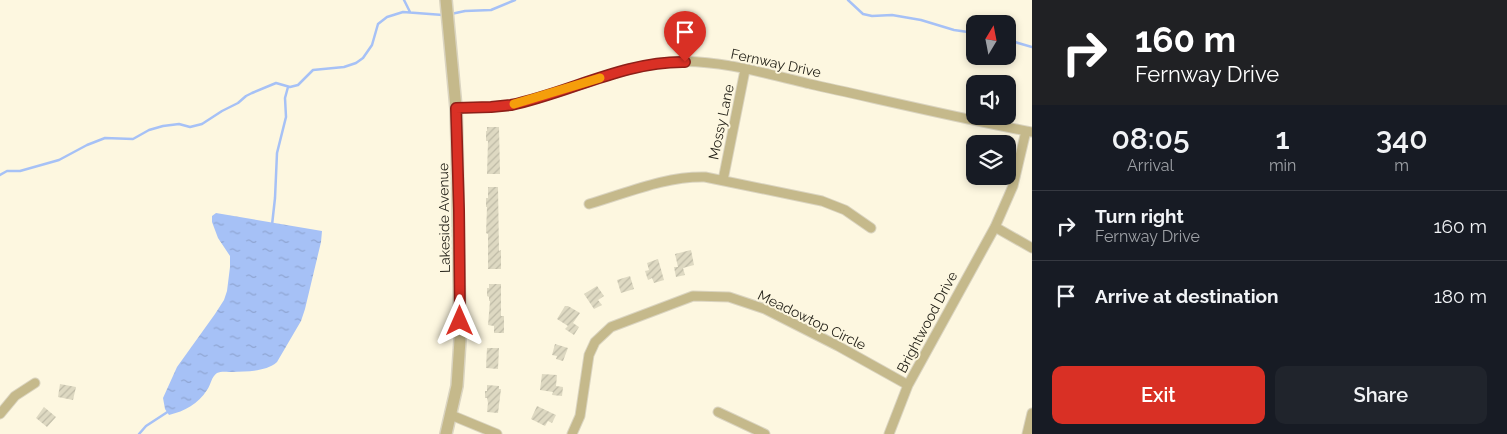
<!DOCTYPE html>
<html lang="en">
<head>
<meta charset="utf-8">
<style>
	body { margin:0; font-family:Raleway,sans-serif; background:#20242c; color:#f1f3f6; height:100vh; display:flex; flex-direction:column; font-size:19px; white-space:nowrap }
	* { box-sizing:border-box; margin:0 }
	p { font-size:16px; color:#9ea1a6 }
	.icon { flex:none; width:28px; height:28px; fill:none; stroke:currentColor; stroke-width:2; stroke-linecap:round; stroke-linejoin:round }
	.map { position:relative; flex:1; overflow:hidden }
	.side { display:flex; flex-direction:column; background:#171b24; width:475px }
	.side>* { flex:none }
	.guide { background:#202124; color:#fff; overflow:hidden }
	.needle { width:32px; rotate:10deg }
	.controls { position:absolute; left:966px; top:15px; display:grid; gap:10px }
	.controls a { display:grid; place-items:center; width:50px; height:50px; border-radius:10px; background:#171b24; box-shadow:0 2px 8px #0003; font-size:25px }
	.pin { position:absolute; display:grid; place-items:center; width:42px; height:42px; color:#fff; margin:-51px -21px; border-radius:50% 50% 50% 0; rotate:-45deg; box-shadow:0 0 5px #0007 }
	.pin .icon { rotate:45deg }
	.me { position:absolute; width:55px; margin:-28px; rotate:0deg; stroke-linejoin:round; filter:drop-shadow(0 0 4px #0008) }
	.turn { display:flex; align-items:center; gap:18px; height:105px; padding:0 20px; font-size:22px }
	.turn .icon { width:65px; height:65px; stroke-width:2.5 }
	.turn b { display:block; font-size:35px; line-height:42px }
	.eta { display:flex; justify-content:space-evenly; align-items:center; height:85px; text-align:center }
	.eta b { font-size:30px; font-weight:600; line-height:35px }
	.cta { display:flex; gap:10px; margin-top:auto; padding:10px 20px }
	.cta a { flex:1; height:58px; border-radius:10px; background:#d93025; color:#fff; font-size:20px; font-weight:600; line-height:58px; text-align:center }
	.cta a+a { background:#20242c; color:#f1f3f6 }
	ul { padding:0; list-style:none }
	li { display:flex; align-items:center; gap:15px; height:70px; padding:0 20px; border-top:1px solid #363941 }
	li div { flex:1 }
	li b { display:block; font-size:19px }
	li em { font-style:normal }
	main { display:flex; flex:1; min-height:0 }
	.map>svg:first-child { display:block }
	.water { fill:url(#water-ripples) }
	.lines { fill:none; stroke-linecap:round; stroke-linejoin:round }
	.stream { stroke:#a6c1f6; stroke-width:2.5 }
	.building { fill:url(#building-hatch) }
	.minor-casing { stroke:#dad4c0; stroke-width:11 }
	.tertiary-casing { stroke:#dad4c0; stroke-width:14 }
	.minor { stroke:#c5b98b; stroke-width:9 }
	.tertiary { stroke:#c5b98b; stroke-width:11 }
	.route-casing { stroke:#8d1f18; stroke-width:12 }
	.route { stroke:#d93025; stroke-width:9 }
	.slow { stroke:#f59e0b; stroke-width:9 }
	.labels { text-anchor:middle; dominant-baseline:central; stroke-width:4; stroke-linejoin:round; paint-order:stroke }
	.street-label { font-size:14px; fill:#201e15; stroke:#fdf7e0 }
</style>
</head>
<body>
<main>
<div class="map">
<svg width="1032" height="434" viewBox="0 0 1032 434">
	<defs>
		<pattern id="water-ripples" width="26" height="14" patternUnits="userSpaceOnUse" patternTransform="scale(1.25)"><rect width="26" height="14" fill="#a6c1f6"/><path d="M2 4q2-2 4 0t4 0M15 11q2-2 4 0t4 0" fill="none" stroke="#8fa5d2"/></pattern>
		<pattern id="building-hatch" width="6" height="6" patternUnits="userSpaceOnUse" patternTransform="scale(1.25)"><rect width="6" height="6" fill="#ded9c2"/><path d="M-1 1l2-2M0 6l6-6M5 7l2-2" fill="none" stroke="#bebaa6"/></pattern>
	</defs>
	<rect width="100%" height="100%" fill="#fdf7e0"/>
	<path class="water" d="M216,213l106,18 -1,11 -16,67 -4,12 -24,41c-11,10 -30,9 -45,10 -4,0 -11,-1 -15,1 -6,4 -6,12 -10,17 -9,14 -22,21 -38,25l-4,-6 -2,-11 14,-31 38,-53 9,-14 3,-9 3,-24v-11l-12,-18 -6,-16v-6z"/>
	<g class="lines">
		<path class="stream" d="M404,0l6,12
			M848,0l15,14 9,2 20,-1 29,5 33,10 21,3
			M451,14l14,-3 26,-1 24,-10
			M1008,40l24,7
			M0,175l7,-4h13l39,-11 28,-15 18,-7 28,1 16,-9 14,-4 16,-2 11,3 12,-3 20,-13 16,-8 8,-7 6,-3 24,-10 14,4 8,-2 15,-15 31,-3 12,-4 7,-5 9,-13 6,-21 9,-7 16,-5 40,3
			M272,225l3,-27 2,-45 9,-36 -1,-19 3,-11
			M139,434l7,-8 23,-15"/>
	</g>
	<path class="building" d="M487,127h12l1,47h-13l1,-33h-2v-10h1z
		M488,187h10l1,64 2,-1v19h-13v-35l-2,-1 1,-26h-1v-9h2z
		M691,250l3,15 -11,3 2,7 -9,2 -2,-10h4l-3,-13z
		M658,259l6,21 -10,3 -2,-5 -4,2 -3,-9 4,-1 -2,-7z
		M630,276l4,13 -13,4 -4,-13z
		M489,284h12v32h3v17h-10v-7l-6,-1 2,-24h-1v-4l-2,-1v-8h2z
		M597,286l7,10 -6,4 4,5 -8,4 -10,-15z
		M565,306h3l12,7 -7,10 6,4 -5,8 -9,-6 3,-3 -11,-7z
		M555,344l13,4 -5,13 -7,-2 1,-3 -5,-1z
		M487,348h12l-1,21 -12,-1z
		M542,374l15,1 -1,11 7,1 -1,9 -10,-1 1,-3 -13,-2z
		M60,384l16,3 -3,13 -15,-3z
		M487,385l12,1v3h2l-3,24 -11,-1 1,-9 -1,-5h-2v-7h2z
		M537,406l19,9 -4,8 -4,-2 -3,5 -14,-7z
		M44,407l12,10 -9,10 -11,-9z"/>
	<g class="lines">
		<defs>
			<path id="minor" d="M456,108l35,-1 20,-2c54,-11 105,-39 161,-43 41,-4 97,12 138,22 73,16 148,34 222,48
				M723,180l22,-110
				M589,204c38,-11 76,-28 116,-27l117,24 23,9 26,18
				M995,227l37,21
				M718,412l47,22
				M0,414l15,-18 20,-13
				M451,415l46,19
				M572,434l8,-18 9,-61 6,-13 16,-15 82,-31 36,1 36,12 73,37 70,39
				M889,434l19,-49 87,-158 18,-41 13,-55
				M1027,434l5,-21"/>
			<path id="tertiary" d="M446,0l10,108 1,34 3,198 -3,46 -11,48"/>
		</defs>
		<use href="#minor" class="minor-casing"/>
		<use href="#tertiary" class="tertiary-casing"/>
		<use href="#minor" class="minor"/>
		<use href="#tertiary" class="tertiary"/>
	</g>
	<g class="lines">
		<defs>
			<path id="route" d="M460,321l-1,-111 -3,-102 35,-1 20,-2c58,-12 113,-44 174,-43"/>
		</defs>
		<use href="#route" class="route-casing"/>
		<use href="#route" class="route"/>
		<path class="slow" d="M514,104l86,-26"/>
	</g>
	<g class="labels">
		<g class="street-label">
			<text transform="translate(776 63) rotate(12)">Fernway Drive</text>
			<text transform="translate(721 122) rotate(-78)">Mossy Lane</text>
			<text transform="translate(444 218) rotate(-91)">Lakeside Avenue</text>
			<text transform="translate(812 320) rotate(26)">Meadowtop Circle</text>
			<text transform="translate(927 322) rotate(-62)">Brightwood Drive</text>
		</g>
	</g>
</svg>
<div class="controls">
<a><svg class="needle" viewBox="-14 -14 28 28"><path d="M0-13l5 13h-10z" fill="#e53935"/><path d="M0 13l5-13h-10z" fill="#9ea1a6"/></svg></a>
<a><svg class="icon" aria-label="sound" viewBox="0 0 24 24"><path d="M4 9h4l5-4v14l-5-4H4zM17 9q2 3 0 6"/></svg></a>
<a><svg class="icon" aria-label="layers" viewBox="0 0 24 24"><path d="M12 4l9 5-9 5-9-5zM3 14l9 5 9-5"/></svg></a>
</div>
<div class="pin" style="left:685px;top:62px;background:#d93025"><svg class="icon" aria-label="arrive" viewBox="0 0 24 24"><path d="M6 21V4h12l-3 4 3 4H6"/></svg></div>
<svg class="me" style="left:460px;top:321px" viewBox="-20 -20 40 40"><path d="M0-17L14 15 0 8-14 15z" fill="#d93025" stroke="#fff" stroke-width="4"/></svg>
</div>
<section class="side">
<div class="guide">
<div class="turn"><svg class="icon" aria-label="right" viewBox="0 0 24 24"><path d="M7 20v-9h11M14 6l5 5-5 5"/></svg><div><b>160 m</b>Fernway Drive</div></div>
</div>
<div class="eta">
<div><b>08:05</b><p>Arrival</p></div>
<div><b>1</b><p>min</p></div>
<div><b>340</b><p>m</p></div>
</div>
<ul>
<li><svg class="icon" aria-label="right" viewBox="0 0 24 24"><path d="M7 20v-9h11M14 6l5 5-5 5"/></svg><div><b>Turn right</b><p>Fernway Drive</p></div><em>160 m</em></li>
<li><svg class="icon" aria-label="arrive" viewBox="0 0 24 24"><path d="M6 21V4h12l-3 4 3 4H6"/></svg><div><b>Arrive at destination</b></div><em>180 m</em></li>
</ul>
<div class="cta"><a>Exit</a><a>Share</a></div>
</section>
</main>
</body>
</html>
